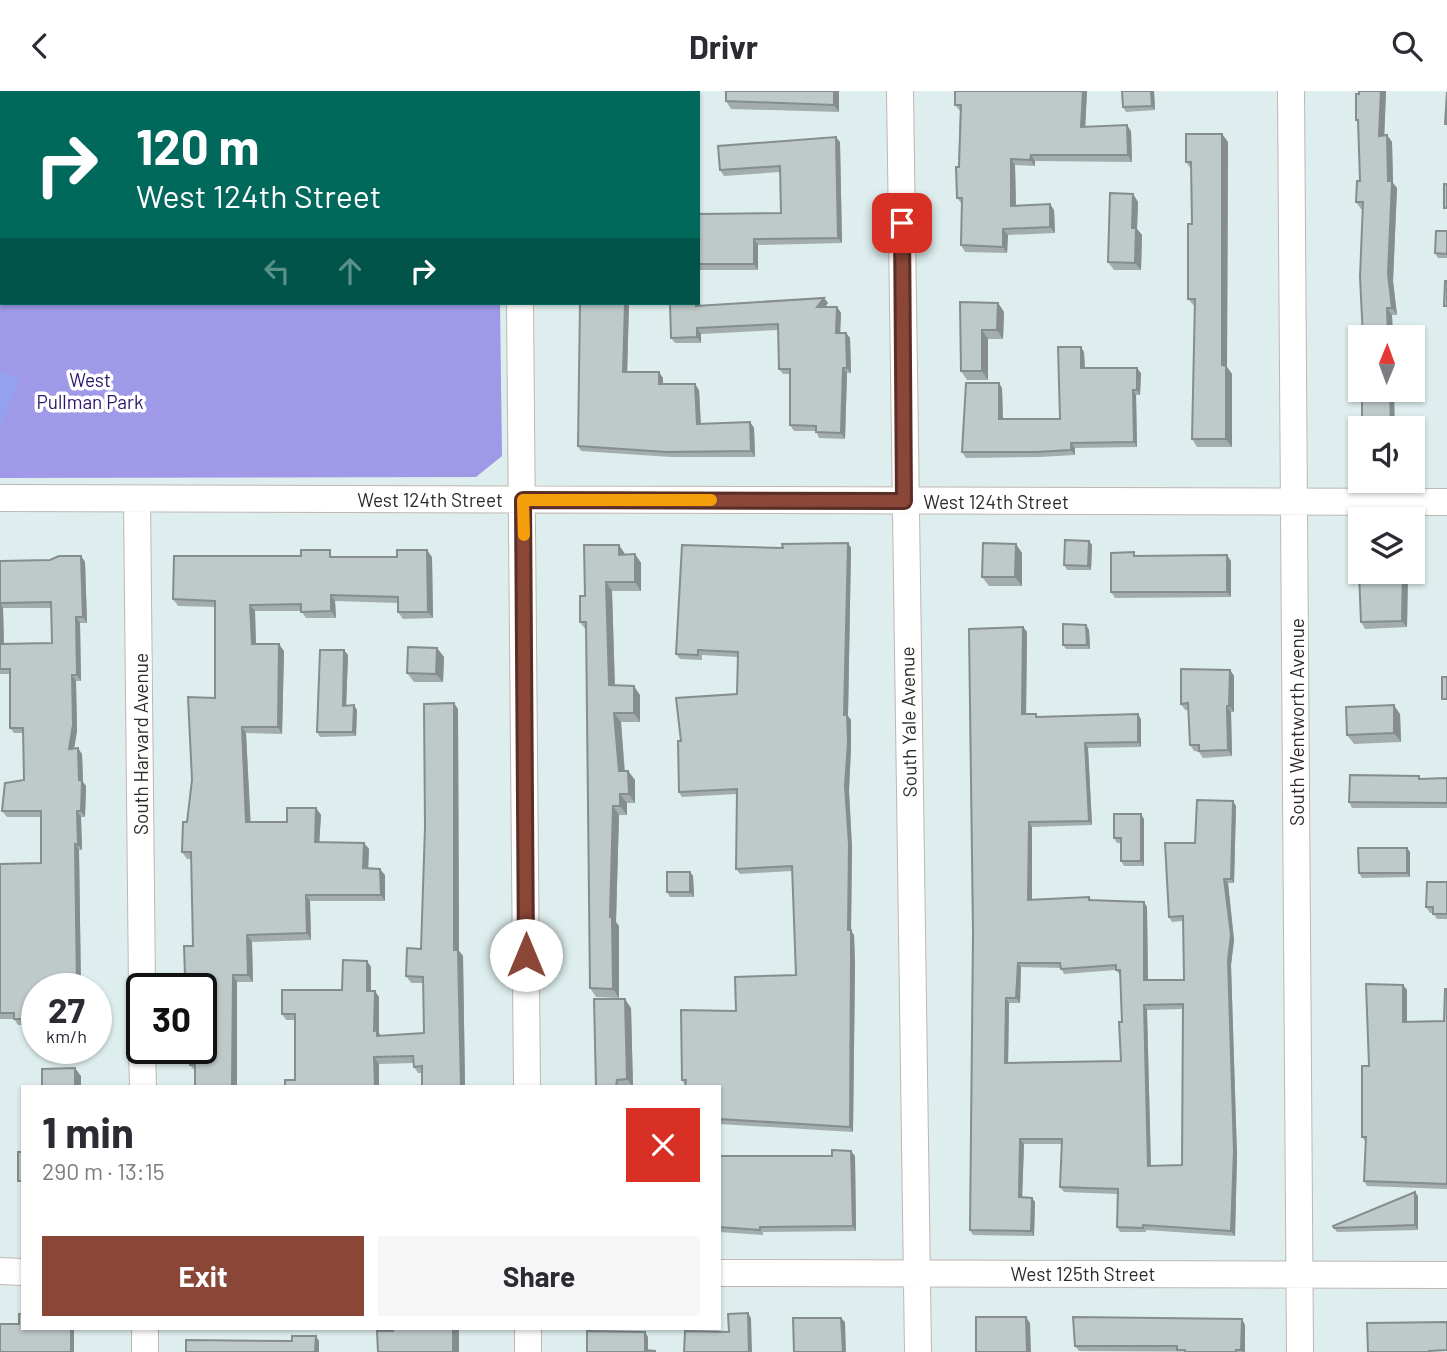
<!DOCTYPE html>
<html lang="en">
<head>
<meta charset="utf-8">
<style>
	body { margin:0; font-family:Barlow,sans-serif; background:#f7f7f7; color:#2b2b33; height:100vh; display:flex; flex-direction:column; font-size:26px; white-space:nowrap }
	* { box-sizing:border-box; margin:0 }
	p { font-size:23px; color:#7c7c81 }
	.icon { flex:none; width:38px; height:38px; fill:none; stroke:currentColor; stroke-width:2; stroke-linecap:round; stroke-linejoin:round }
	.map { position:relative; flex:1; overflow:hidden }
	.drawer { position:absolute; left:21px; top:994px; width:700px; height:245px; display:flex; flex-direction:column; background:#fff; border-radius:0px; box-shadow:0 2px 5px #0004 }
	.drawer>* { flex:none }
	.hud { position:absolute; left:0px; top:0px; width:700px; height:214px; box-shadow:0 2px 5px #0004; background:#00695c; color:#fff; overflow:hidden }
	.needle { width:46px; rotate:1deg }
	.fabs { position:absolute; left:1348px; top:234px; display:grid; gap:14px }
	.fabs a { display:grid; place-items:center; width:77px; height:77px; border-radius:0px; background:#fff; box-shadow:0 2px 5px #0004; font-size:35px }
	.speed { position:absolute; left:21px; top:882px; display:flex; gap:14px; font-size:35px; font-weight:700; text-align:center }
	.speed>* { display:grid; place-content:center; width:91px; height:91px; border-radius:50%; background:#fff; box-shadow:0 2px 5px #0004; line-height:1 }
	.speed small { font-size:18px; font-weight:400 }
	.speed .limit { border:4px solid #111; border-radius:10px; background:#fff; color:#111 }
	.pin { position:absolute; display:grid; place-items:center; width:60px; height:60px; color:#fff; margin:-30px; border-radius:14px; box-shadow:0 4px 10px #0006 }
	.me { position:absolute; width:77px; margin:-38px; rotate:0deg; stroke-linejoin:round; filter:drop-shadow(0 0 5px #0008) }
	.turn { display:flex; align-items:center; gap:24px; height:147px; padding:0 21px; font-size:32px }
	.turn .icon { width:91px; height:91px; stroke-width:2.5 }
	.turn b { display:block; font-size:49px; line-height:60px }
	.lanes { display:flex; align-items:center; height:66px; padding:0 21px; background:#0003; justify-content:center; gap:35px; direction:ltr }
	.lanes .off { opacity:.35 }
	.round { display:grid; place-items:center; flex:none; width:74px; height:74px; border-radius:0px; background:#f7f7f7 }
	.head { display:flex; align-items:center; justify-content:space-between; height:119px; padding:0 21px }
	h1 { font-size:42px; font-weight:700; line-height:52px }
	.button { display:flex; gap:14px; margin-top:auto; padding:14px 21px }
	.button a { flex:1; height:80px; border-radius:0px; background:#8a4737; color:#fff; font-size:28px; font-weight:700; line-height:80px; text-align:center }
	.button a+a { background:#f7f7f7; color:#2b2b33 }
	header { display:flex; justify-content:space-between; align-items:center; height:91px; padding:0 21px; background:#fff; font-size:32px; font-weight:700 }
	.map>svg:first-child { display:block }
	.green { fill:#9f99e7 }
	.pitch { fill:#94a1ef }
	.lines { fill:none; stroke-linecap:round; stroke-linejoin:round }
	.minor-casing { stroke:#c0b6b2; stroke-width:28 }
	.minor { stroke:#fff; stroke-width:26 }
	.wall { fill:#a3adae; fill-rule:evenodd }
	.shaded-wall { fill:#858d8d }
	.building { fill:#bec9ca; stroke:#858d8d; stroke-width:2; fill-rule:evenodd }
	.route-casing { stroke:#5a2e24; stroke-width:18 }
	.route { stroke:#8a4737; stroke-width:12 }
	.slow { stroke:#f59e0b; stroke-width:12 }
	.labels { text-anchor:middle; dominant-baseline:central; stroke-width:7; stroke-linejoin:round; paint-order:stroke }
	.park-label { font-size:19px; fill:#2b176e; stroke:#fff }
	.street-label { font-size:19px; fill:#2c2c2c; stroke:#fff }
</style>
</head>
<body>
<header><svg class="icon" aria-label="back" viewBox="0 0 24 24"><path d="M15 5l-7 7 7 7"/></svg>Drivr<svg class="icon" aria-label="search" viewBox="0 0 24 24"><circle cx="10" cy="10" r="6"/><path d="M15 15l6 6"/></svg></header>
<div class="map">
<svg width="1447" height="1261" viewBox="0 0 1447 1261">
	<rect width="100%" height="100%" fill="#deeeee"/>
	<path class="green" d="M0,0h497l-495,2v210h498l2,153 -26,21 -476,1z"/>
	<path class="pitch" d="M0,280l20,8 -20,48z"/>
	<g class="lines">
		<defs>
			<path id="minor" d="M516,0v2
				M900,0l18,1261
				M1291,0l9,1261
				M520,212l7,784
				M0,407l1447,4
				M137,408l5,490
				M142,957l1,39
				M0,1180l23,1
				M719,1182l728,2
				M145,1237v24
				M528,1237v24"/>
		</defs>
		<use href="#minor" class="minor-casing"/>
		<use href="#minor" class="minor"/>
	</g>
	<path class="wall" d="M726,0h113v21l-108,-3 -5,-8z
		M1087,0l-2,35 46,5 1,31 -97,-1v5l-20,-1 1,41 38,4 1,23 -47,2 -1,18 -42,-1 -4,-7 1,-41 -5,-6 3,-87 -5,-6z
		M1154,0l1,19 -29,2 -3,-5z
		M1359,0h27l-2,45 3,-1 5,7 1,41 4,5 -4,93 4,34h-5l1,23 -30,-129h-2l-5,-7 4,-21 -1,-57 -3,-4z
		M1222,43l6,8 -1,225 5,7v73h-35l-5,-8 3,-132 -7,-8 4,-75 -1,-55 -5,-7z
		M840,51l2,101 -84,2v25h-58l-1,36 125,-8 4,5 -3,4h12l4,6 -1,20h6l4,5 1,35h-4l-2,66 -26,-1 -3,-7h-22l-4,-6v-51h-7l-4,-5v-39l-78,4v9h-26l-4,-5 27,-35v-89l83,-1 -1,-41 -56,4 -4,-6z
		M1133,103l5,8 -1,27 5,6 -1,35h-27l-6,-8z
		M1447,140v27h-9l-3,-5z
		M960,211l38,1 6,9 -1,27h-15v41h-21l-6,-9z
		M580,212h49l-2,69 36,6v6l36,6 2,34 49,-2 4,6 1,29h-84l-90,-6 -3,-5z
		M1084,261l1,16 56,5 -1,22h-4l1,52 -62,1v7l-35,2 -74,1 -4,-6 40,-64 1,31h57z
		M1089,450l3,4 -1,25h-24l-3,-5z
		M848,452l3,5 -3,168 3,4v27l-2,44 3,57 -1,83 3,4 1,30 -2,167 -134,-8v-37l-34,-2 -3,-5 54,-69 60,-36 -4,-104 -52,3 -4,-5 1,-75 -55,3 -3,-5 2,-51 56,-47 1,-37 -36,-2v5l-22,-1 -4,-5 107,-106z
		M1022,462v33h-33l-7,-9z
		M625,463h10l6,9v28h-29l3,94 25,10v27h-19l4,49h3l7,9v23h-8v12h-8l-3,107 3,4v72l-23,-1 -6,-9 -4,-358 -6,-8 5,-26z
		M81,465l4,6 2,61h-7l1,58h-5l1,50 -3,18 8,5 1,28 3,4 -1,31h-4l1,33h-3l2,139h-44v36h-19l-4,-6h-14v-155l41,-1v-46h-34l-5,-6 22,-31v-47h-10l-4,-5v-54h-10v-113l50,-1zM3,517h48l1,35 -48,1z
		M1136,465l95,5v36l-116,1 -4,-6z
		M335,466h97l1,61 -30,1 -5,-7v-9l-63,-2 1,17h-30l-5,-7h-46l1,33 28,7 -2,83 -36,-1 4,89h37l29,-14 5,7 -2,27 45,1 5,6 -1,19 17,7v26h-75l1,39 -59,2 1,40h-16v105h-42v-16l-5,-6 -2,-84 -3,-5 8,-30 -2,-87h-4l-5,-7 5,-30 28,-124v-91l-37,-1 -5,-7z
		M1408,481l-1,55 -42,2 -4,-7z
		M1086,534l3,5 1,19h-24l-3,-4z
		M1023,536l4,5 -1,82h10l1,3 104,2v28l-53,1 4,77 -60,2v72l57,-2 3,3 52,2 3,5 1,73h36l-1,-59 -11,1 -3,-5 26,-74 41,-37 -2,77h-6l6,57 -3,25 6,191 -2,80 -89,-6v2h-26l-3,-5 1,-33 -54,-2 -4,-5 2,-43h-38l-2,53 10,1 3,4 -1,34 -61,-1 -3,-5zM1021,876l40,1 3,6 52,-4 4,5 2,47 -1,39 -113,2 1,-60h11zM1183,918l-1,156 -31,1 -4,-156z
		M437,557l7,9 -1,25h-29l-7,-9z
		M348,564l-2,51 11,4 -1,26 -36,1 -3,-5z
		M1230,579l4,6v36h-3l1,44 -29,2 -4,-6 -5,-1 -4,-6 -2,-35h-3l-4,-6z
		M458,618l1,242 4,5 2,131h-43v-14h-4l-4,-6 -1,-4 -34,1v23h-94l10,-7v-60h-9l-4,-6 60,-24 25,-29 4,6v24l8,6v36l2,3 43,-3 -1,-50h-12l-5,-7 15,-27z
		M1400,623l1,28 -47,2 -7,-9z
		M1419,685l2,3 26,-1v30h-95l-3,-6z
		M1144,728v47h-20l-3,-5v-18h-4l-3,-5z
		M1407,757l3,4v25l-48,1 -3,-5z
		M690,781l3,4 1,21h-24l-3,-5z
		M1447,791v37h-10l-4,-6h-3l-4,-6z
		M1403,894l4,5v31h37l3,-32v200l-80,-3 -3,-5 2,-39 -4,-5 7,-71z
		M631,917l2,79h-37z
		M719,1065h136l1,75 -93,1v3l-44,-3z
		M1418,1105v34l-81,2 -3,-4z
		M1245,1234v27l-166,-1 -4,-5z"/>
	<path class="shaded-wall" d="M834,0h5v21l-5,-7z
		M1083,0h4l-2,42 -4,-6z
		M1151,0h3l1,19 -3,-4z
		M1381,0h5l-2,52 -5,-7z
		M1127,34l4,6 1,31 -4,-7z
		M1222,43l6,8 -1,225 5,7v73l-6,-8 -4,-74z
		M1387,44l5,7 1,41 4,5 -4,93 4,34 -5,-7 -4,-34z
		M836,46l4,5 2,101 -4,-5z
		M1031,64l4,6v5l-5,-6z
		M1011,68l4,6 1,47 -5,-6z
		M1133,103l5,8 -1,27 5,6 -1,35 -6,-7 -3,-35z
		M1050,113l4,6 1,23 -5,-6z
		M1003,138l5,6 -1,18 -4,-6z
		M754,148l4,6v25l-4,-6z
		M698,177l2,2 -1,42 -3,-6v-3h2z
		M824,207l4,5 -7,9 -4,-5z
		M625,212h4l-2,75 -4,-6z
		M998,212l6,9 -1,27 -6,-9z
		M837,216l4,6 -1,25 -4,-5z
		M1387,217l5,7 1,23h-5z
		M697,237l4,6v9l-4,-6z
		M982,239l6,9v41l-6,-9z
		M846,242l4,5 1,35 -4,-5z
		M1081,256l3,5 1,21 -4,-5z
		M843,277l4,5 -2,66 -4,-6z
		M1137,277l4,5 -1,22 -3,-5z
		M659,281l4,6v11l-4,-5z
		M999,292l3,5 1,36 -4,-5z
		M695,293l4,6 2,40 -4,-6z
		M1133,299l3,5 1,52 -3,-5z
		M1390,299h4l1,39h-4z
		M750,331l4,6 1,29 -4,-6z
		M1071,352l4,5v7l-4,-5z
		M1089,450l3,4 -1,25 -3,-4z
		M848,452l3,5 -3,168 3,4v27l-2,44 3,57 -1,83 3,4 1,30 -2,167 -3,-5 -6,-412z
		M1016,453l6,9v33l-7,-9z
		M619,454l6,9 -6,1z
		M427,459l5,7 1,61 -5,-6z
		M635,463l6,9v28l-6,-9z
		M1227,464l4,6v36l-4,-5z
		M81,465l4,6 2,61 -4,-6z
		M1403,481h5l-1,55 -5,-6z
		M606,491l6,9 3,103 -6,-9z
		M331,504l4,6 1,17 -5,-7z
		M0,512l3,5 1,41 -4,-5z
		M250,514l5,6 1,39 -4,-6z
		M76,526l4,6 1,58 -4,-6z
		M1086,534l3,5 1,19 -3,-4z
		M1023,536l4,5 -1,87 -4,-5z
		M279,553l5,7 -2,83 -4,-7z
		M437,557l7,9 -1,25 -7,-8z
		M344,559l4,5 -2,55 -3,-4z
		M1230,579l4,6v36l-5,-6z
		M72,584l4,6 1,50 -4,24 -4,-6z
		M634,595l6,9v27l-6,-9z
		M454,612l4,6 1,242 4,5 2,131h-4l-7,-137z
		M354,614l3,5 -1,26 -3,-4z
		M1394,614l6,9 1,28 -7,-9z
		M1227,615l4,6 1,44 -4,-6z
		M614,622l7,9 4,58 -6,-9z
		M1138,623l3,5v28l-3,-5z
		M242,636l4,6 5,95 -5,-6z
		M1085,652l3,5 4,77 -3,-4z
		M78,657l4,6 1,28 3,4 -1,31 -4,-6z
		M628,680l7,9v23l-6,-9z
		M620,703l7,9v12l-7,-9z
		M1233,710l3,5 -2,77 -3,-4z
		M613,715l6,9 -3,107 3,4v72l-6,-9 -3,-72z
		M316,717l5,7 -2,33 -4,-6z
		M77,720l4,6 1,33 -4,-5z
		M1141,723l3,5v47l-3,-5z
		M1029,731l3,5v77l-4,-4z
		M364,752l5,6 -1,25 -5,-6z
		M75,753l4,6 2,139h-4z
		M1407,757l3,4v25l-3,-4z
		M380,778l5,6v26l-4,-6z
		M690,781l3,4 1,21 -4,-5z
		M1224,788l4,4 6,57 -3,25 6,191 -2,80 -4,-5z
		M306,804l4,6 1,39 -4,-7z
		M1144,811l3,5 1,78 -4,-5z
		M247,844l5,7 1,40 -5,-7z
		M367,870l4,6v30l-4,-6z
		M1018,872l3,4 -1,36 -4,-5z
		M233,884l4,7v105h-5z
		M1403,894l4,5v36l-4,-4z
		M375,900l4,6v36l3,4v5l-8,-11z
		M1006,907l3,5 -1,64 -3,-4z
		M625,908l6,9 2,79 -6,-8z
		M1144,914l3,5 4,161 -3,-5z
		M374,966l5,7v23h-4z
		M75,977l6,8v11h-6z
		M1020,1048l4,5 -2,58 -3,-5z
		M851,1060l4,5 1,75 -3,-5z
		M1415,1101l3,4v34l-3,-5z
		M1032,1107l3,4 -1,34 -3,-5z
		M748,1222l3,5 1,34h-3z
		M1026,1226l4,6 1,29h-4z
		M841,1227l4,4 1,30h-3z
		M1242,1228l3,6v27h-2l-2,-2z
		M71,1237h3v24h-3z
		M453,1237h6v24h-6z
		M645,1241l3,5v15l-3,-2z
		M316,1245l3,5v11h-4z"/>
	<path class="building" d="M726,0h108v14l-108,-4z
		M955,0h128l-2,36 46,-2 1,30h-97l-1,5 -19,-1v47l39,-2v23l-47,2v18l-42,-2 1,-47h-5l-1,-31h3l2,-62h-6z
		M1122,0h29l1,15 -29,1z
		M1359,0h22l-2,45 8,-1 1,46h4l-4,93 4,34h-5l1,30h-25l-3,-61 3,-75h-7l1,-21h3l-2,-61h-2v-26h3z
		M1447,1v32h-2z
		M1186,43h36v231l4,1v73h-34l3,-140h-7v-75h4l-1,-62h-5z
		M836,46l2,101 -84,1v25h-56v-50l83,-1 -1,-47 -60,4 -2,-24z
		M1444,93h3v24h-3z
		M1110,102l23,1 -1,34h4l-1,35 -27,-1z
		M1436,140h11v23l-12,-1z
		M1445,190h2v25h-3z
		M824,207l-7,9h20l-1,26h10l1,35h-4l-2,65 -25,-1v-6l-26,-1v-56h-11l-1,-45 -81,4v9l-26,1 -1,-35h26v3z
		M960,211l38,1 -1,27h-15v41h-21z
		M580,212h45l-2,69h36v12h36l2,40 53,-2 1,29 -84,1 -89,-6z
		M1058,256h23v21h56v22h-4l1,52 -63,1v7l-35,2h-74l4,-69h33v36h61z
		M1362,299h28l1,39h-29z
		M1065,449l24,1 -1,25 -24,-1z
		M848,452l-4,172h3l1,27 -3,44 4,58 -1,86h3v30l-1,167 -131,-8v-32h-34l1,-7h-4l-1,-70 55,1 -1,-34 61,-2 -4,-109 -56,3 1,-80 -58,3 -1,-51h3l-5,-43 61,-4 1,-42 -40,-2v5l-22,-1 6,-109 101,3 -1,-4z
		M983,452l33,1 -1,33h-33z
		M584,454h35v10l16,-1v28h-29l3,103 25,1v27h-20l5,58h9l1,23h-9v12h-7l-3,111h2l1,72 -23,-1 -4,-366h-6v-26h5z
		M1358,458h2v23h43l-1,49 -41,1z
		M301,459h29v7h67v-7h30l1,62h-30v-15l-67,-2v16l-30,1v-8l-51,1 2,39h27l-1,83h-36l4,95h41v-14h29l-1,34 49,1 -1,25 17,1 1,26h-75l1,38 -60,2 1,40h-15l-1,112h-37v-22h-5v-17h11v-59h-13v-13h-3l-1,-30h9l-2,-94h-9l1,-30h4l5,-42 -4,-83 27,1v-97l-42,-2 1,-43h127z
		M1134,461v4l93,-1v37h-116v-39z
		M59,465h22l2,61h-7l1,58h-5l1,50 -4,24 9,-1 1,32 3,1 -1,30h-4l1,34 -3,-1 2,145h-40v30h-23v-6h-14v-149l41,-1v-52h-39l3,-28 19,-3 -1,-52h-13v-59h-10v-25l52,-1 -1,-41 -51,1v-42l50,-1z
		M1063,533l23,1 1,20h-24z
		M1023,536l-1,87h14v3l102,-3v28l-53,1 4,78 -60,1 -1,78 61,-3v3l55,2v78h40l-1,-64 -14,1 -4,-74h30l2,-43 36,1 -2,78h-7l7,56 -3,25 6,191 -3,80 -88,-6v3l-26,-1 1,-38 -58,-2 2,-48h-42l-1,58 13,1 -1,33 -61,-1 3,-297 -4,-304zM1018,872h42l1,6 55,-4v5h4l2,52h-3l2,39 -116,2 1,-65h10zM1183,913l-1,161 -34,1 -4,-161z
		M408,556l29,1 -1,26 -29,-1z
		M320,559h24l-1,56 11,-1 -1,27h-36z
		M1181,578l49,1 -1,36h-2l1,44 -29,1v-6h-9l-2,-42 -7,1z
		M1442,586h5v22h-5z
		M454,612v247h4l3,137h-39v-21l-8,1 -1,-11 -39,1 1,30h-90v-7h10v-66h-13v-24h60l1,-30 24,1v30h8l-1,40 3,-1v6l47,-3 -1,-56 -17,-1 1,-28 14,1 4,-122 -1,-123z
		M1394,614v28l-47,2 -1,-28z
		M1350,684l69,1v3l28,-1v25l-98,-1z
		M1114,723h27v47h-20v-23h-7z
		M1358,757h49v25h-48z
		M667,781h23v20h-23z
		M1427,791h20v32h-14v-7h-7z
		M1366,893l37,1v37l41,-1 1,-32h2v195l-83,-3 2,-44h-4v-71h7z
		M594,908h31l2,80 -10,1 -1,7h-20z
		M75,977v19h-33v-18z
		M832,1059l19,1 2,75 -93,1v3l-41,-3v-71h113z
		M18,1061h5v29h-5z
		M1415,1101v33l-81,3 -1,-2z
		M748,1222l1,39h-65l1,-21 44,1 -1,-18z
		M19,1223h4v14h48v24h-71v-28h19z
		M976,1226h50l1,35h-51z
		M1073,1226l169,2 -1,31h-5v2h-51v-2h-8v-4h-102z
		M793,1227h48l2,34h-49z
		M1447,1231v28l-18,1v1h-61l-1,-29z
		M393,1237h60v24h-75l-1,-21h16z
		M587,1240l58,1v18l10,1v1h-68z
		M292,1245h24l-1,16h-129v-12l106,1z"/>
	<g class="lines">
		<defs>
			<path id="route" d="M526,864l-3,-455 381,1 -2,-278"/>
		</defs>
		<use href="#route" class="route-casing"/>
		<use href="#route" class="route"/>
		<path class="slow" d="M524,444l-1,-35h188"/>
	</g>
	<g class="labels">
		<g class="park-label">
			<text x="90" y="288">West<tspan x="90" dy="22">Pullman Park</tspan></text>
		</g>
		<g class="street-label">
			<text x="430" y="408">West 124th Street</text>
			<text x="996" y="410">West 124th Street</text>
			<text transform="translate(908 631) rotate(-91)">South Yale Avenue</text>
			<text transform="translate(1296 631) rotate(-90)">South Wentworth Avenue</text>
			<text transform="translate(140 653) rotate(-90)">South Harvard Avenue</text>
			<text x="1083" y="1182">West 125th Street</text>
		</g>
	</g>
</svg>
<div class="fabs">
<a><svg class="needle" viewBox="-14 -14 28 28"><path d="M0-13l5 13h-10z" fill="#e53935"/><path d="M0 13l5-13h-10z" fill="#7c7c81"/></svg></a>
<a><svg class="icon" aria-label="sound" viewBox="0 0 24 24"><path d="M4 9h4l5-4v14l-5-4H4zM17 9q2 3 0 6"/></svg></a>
<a><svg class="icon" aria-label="layers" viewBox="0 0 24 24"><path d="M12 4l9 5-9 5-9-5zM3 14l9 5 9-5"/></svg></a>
</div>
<div class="speed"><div>27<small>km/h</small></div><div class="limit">30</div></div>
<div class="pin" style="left:902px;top:132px;background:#d93025"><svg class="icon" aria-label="arrive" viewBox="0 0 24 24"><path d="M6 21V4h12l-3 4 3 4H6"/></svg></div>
<svg class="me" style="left:526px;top:864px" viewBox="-20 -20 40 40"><circle r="19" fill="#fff"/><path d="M0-13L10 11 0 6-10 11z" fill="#8a4737"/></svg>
<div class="hud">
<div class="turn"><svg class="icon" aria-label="right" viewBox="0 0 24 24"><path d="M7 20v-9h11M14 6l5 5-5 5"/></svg><div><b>120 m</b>West 124th Street</div></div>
<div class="lanes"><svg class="icon off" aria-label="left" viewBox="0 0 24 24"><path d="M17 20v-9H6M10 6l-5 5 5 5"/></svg><svg class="icon off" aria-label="ahead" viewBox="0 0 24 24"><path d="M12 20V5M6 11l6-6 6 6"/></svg><svg class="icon" aria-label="right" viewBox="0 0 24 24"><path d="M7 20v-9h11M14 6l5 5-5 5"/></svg></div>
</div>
<section class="drawer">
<div class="head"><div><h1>1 min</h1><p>290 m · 13:15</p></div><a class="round" style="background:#d93025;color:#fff"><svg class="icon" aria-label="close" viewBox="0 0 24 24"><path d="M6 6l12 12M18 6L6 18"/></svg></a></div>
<div class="button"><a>Exit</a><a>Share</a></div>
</section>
</div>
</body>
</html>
